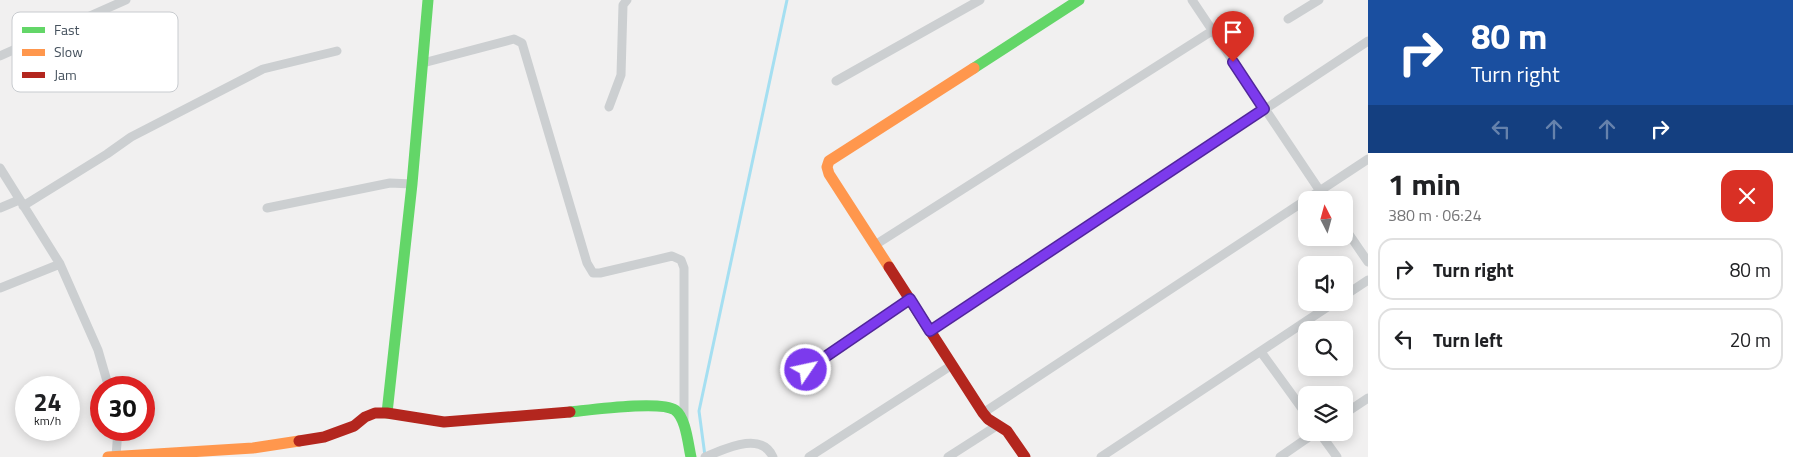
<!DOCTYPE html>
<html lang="en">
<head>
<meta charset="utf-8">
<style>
	body { margin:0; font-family:"Titillium Web",sans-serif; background:#f2f2f2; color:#202124; height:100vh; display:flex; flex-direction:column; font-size:19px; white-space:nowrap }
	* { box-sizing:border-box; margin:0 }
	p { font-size:16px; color:#757577 }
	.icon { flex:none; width:28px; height:28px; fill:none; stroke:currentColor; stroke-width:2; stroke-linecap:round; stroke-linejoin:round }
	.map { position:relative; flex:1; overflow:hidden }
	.panel { display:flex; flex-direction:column; background:#fff; width:425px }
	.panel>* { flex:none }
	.guide { background:#1a4fa0; color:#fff; overflow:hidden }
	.needle { width:32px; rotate:354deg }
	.buttons { position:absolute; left:1298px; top:191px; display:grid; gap:10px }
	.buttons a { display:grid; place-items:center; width:55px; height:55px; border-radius:10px; background:#fff; box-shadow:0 2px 12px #0003; font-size:25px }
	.speed { position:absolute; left:15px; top:376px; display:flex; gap:10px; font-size:25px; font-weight:700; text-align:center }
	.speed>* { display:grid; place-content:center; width:65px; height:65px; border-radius:50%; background:#fff; box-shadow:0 2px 12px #0003; line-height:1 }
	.speed small { font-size:12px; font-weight:400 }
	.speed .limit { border:8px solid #d22; background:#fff; color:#111 }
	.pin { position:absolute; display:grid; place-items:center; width:42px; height:42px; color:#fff; margin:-51px -21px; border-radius:50% 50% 50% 0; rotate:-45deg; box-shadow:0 0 5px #0007 }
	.pin .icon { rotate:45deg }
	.me { position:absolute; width:55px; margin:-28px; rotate:56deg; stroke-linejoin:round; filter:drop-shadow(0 0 4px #0008) }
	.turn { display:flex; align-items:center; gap:18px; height:105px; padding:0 20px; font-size:22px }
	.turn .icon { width:65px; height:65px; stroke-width:2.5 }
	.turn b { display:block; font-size:35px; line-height:42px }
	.lanes { display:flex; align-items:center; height:48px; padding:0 20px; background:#0003; justify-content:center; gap:25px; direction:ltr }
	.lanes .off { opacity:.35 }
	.round { display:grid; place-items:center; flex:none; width:52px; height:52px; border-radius:15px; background:#f2f2f2 }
	.summary { display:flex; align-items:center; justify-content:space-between; height:85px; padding:0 20px }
	h1 { font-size:30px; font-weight:700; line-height:38px }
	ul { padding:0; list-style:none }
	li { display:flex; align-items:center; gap:15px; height:62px; margin:0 10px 8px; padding:0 10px; border:2px solid #e0e0e0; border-radius:15px }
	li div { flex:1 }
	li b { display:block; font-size:19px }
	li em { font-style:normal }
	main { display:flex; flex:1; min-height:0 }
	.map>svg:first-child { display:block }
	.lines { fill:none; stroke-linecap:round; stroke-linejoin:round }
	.stream { stroke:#a5dff1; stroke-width:3 }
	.street { stroke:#cccfd1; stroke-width:9 }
	.fast { stroke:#63d668; stroke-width:11 }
	.slow { stroke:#ff974d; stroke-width:11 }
	.jam { stroke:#b3261e; stroke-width:11 }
	.route-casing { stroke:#51269a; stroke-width:12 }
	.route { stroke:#7c3aed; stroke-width:9 }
	.key { fill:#fff; stroke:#c8cbcf; stroke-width:1 }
	.key-label { font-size:14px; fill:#46525e }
</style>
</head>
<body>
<main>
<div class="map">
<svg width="1368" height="457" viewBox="0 0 1368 457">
	<rect width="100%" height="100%" fill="#f1f0f0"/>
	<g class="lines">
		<path class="stream" d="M705,456l-6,-45 88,-411"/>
		<path class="street" d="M1192,0l134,200
			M1288,19l31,-19
			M0,56l126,-56
			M423,63l91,-24 8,4 65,220 6,10h7l72,-17 9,4 3,8v155
			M836,81l144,-81
			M609,107l12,-32 2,-70 4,-5
			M0,168l60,96 38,86 11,38
			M23,206l84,-52 24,-17 132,-68 74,-18
			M0,208l19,-8
			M267,208l123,-25 22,1
			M1344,227l24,35
			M875,245l337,-214
			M0,288l60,-24
			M1344,296l24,-16
			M930,331l438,-290
			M1261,352l45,62
			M806,370l103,-71
			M983,413l385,-254
			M1344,414l24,-16
			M1319,432l18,25
			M116,456l2,-26
			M705,457c18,-7 56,-27 68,0
			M809,457l143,-92
			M948,457l50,-32
			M1101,457l234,-155
			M1280,457l36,-25"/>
		<path class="fast" d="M974,68l105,-68
			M570,412c20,-2 90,-12 105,-2 11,8 13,34 16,47
			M387,413l25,-229 16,-184"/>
		<path class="slow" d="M889,267l-60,-93 -2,-7 2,-6 145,-93
			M108,457l145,-9 46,-7"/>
		<path class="jam" d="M889,267l94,146 5,6 19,12 18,26
			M299,441l25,-4 30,-11 11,-9 10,-4h12l57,9 126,-10"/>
	</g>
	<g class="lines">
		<defs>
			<path id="route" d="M806,370l104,-71 20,32 334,-222 -31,-47"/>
		</defs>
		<use href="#route" class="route-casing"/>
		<use href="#route" class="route"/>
	</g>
	<rect x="12" y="12" width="166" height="80" rx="8" class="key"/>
	<rect x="22" y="27" width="23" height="6" fill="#63d668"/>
	<rect x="22" y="49" width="23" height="7" fill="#ff974d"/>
	<rect x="22" y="72" width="23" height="6" fill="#b3261e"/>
	<g class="key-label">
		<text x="54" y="35">Fast</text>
		<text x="54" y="57">Slow</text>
		<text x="54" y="80">Jam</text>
	</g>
</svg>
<div class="buttons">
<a><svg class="needle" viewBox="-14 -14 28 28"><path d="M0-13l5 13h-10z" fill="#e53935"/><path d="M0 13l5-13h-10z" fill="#757577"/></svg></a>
<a><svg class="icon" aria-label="sound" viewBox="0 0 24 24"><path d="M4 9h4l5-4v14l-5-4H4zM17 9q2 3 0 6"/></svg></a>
<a><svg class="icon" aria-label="search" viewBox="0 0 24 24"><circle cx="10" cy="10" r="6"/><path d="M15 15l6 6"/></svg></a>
<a><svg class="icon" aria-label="layers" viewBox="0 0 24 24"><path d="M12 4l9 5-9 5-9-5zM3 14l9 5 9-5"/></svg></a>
</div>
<div class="speed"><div>24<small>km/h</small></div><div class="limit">30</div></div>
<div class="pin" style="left:1233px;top:62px;background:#d93025"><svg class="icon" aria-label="arrive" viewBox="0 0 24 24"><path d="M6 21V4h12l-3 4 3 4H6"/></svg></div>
<svg class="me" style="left:806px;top:370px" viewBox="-20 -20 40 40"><circle r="17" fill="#7c3aed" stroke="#fff" stroke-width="3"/><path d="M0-11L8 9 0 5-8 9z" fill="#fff"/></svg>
</div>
<section class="panel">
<div class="guide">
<div class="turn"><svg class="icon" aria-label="right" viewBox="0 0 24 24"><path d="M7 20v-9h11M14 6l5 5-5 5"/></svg><div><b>80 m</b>Turn right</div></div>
<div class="lanes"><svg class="icon off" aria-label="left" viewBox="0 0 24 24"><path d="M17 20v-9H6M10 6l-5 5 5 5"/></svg><svg class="icon off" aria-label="ahead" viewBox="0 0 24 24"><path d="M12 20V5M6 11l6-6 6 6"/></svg><svg class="icon off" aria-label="ahead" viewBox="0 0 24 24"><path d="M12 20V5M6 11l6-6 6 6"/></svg><svg class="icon" aria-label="right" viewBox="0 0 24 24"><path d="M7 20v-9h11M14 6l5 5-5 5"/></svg></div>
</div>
<div class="summary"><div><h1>1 min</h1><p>380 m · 06:24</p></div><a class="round" style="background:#d93025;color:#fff"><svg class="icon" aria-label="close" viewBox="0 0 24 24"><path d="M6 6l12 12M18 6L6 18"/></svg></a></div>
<ul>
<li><svg class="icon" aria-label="right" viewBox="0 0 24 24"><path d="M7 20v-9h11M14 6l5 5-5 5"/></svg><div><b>Turn right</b></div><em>80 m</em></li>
<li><svg class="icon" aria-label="left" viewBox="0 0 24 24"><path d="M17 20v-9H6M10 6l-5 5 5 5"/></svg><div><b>Turn left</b></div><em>20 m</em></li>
</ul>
</section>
</main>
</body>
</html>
